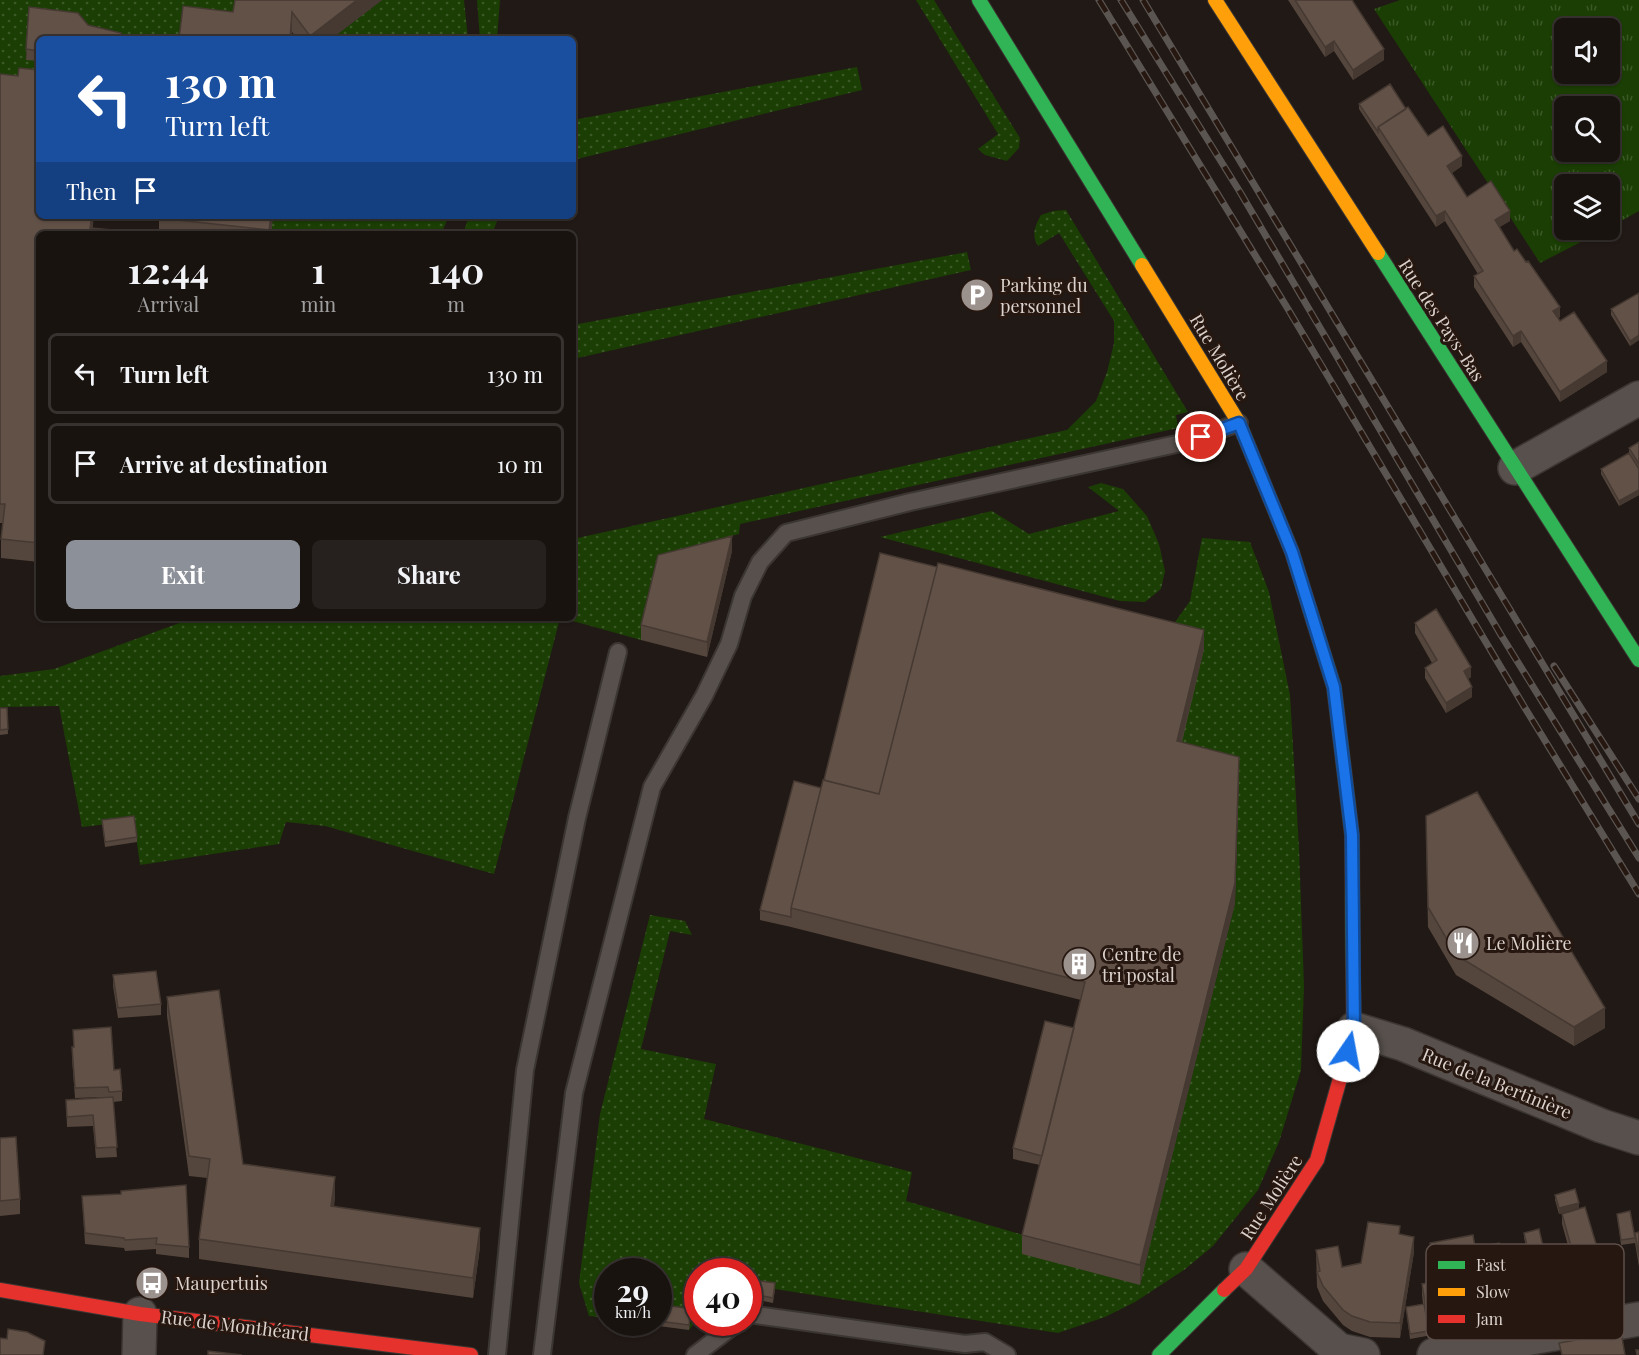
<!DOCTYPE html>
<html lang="en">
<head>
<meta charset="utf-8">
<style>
	body { margin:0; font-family:"Playfair Display",serif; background:#26201e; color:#f1f3f6; height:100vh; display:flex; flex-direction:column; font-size:22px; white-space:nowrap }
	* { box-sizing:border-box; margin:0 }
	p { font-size:20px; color:#9f9e9f }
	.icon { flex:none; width:33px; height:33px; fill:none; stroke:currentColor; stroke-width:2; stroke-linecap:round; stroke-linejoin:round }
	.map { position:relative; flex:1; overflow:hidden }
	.drawer { position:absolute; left:36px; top:231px; width:540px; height:390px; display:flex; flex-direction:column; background:#191310; border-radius:9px; box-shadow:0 2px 4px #0004,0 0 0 2px #373230 }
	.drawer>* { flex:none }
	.guide { position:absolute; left:36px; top:36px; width:540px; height:183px; border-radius:9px; box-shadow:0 2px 4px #0004,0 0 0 2px #373230; background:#1a4fa0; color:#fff; overflow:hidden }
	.controls { position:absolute; left:1554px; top:18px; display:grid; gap:12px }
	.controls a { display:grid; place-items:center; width:66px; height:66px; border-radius:9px; background:#191310; box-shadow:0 2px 4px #0004,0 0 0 2px #373230; font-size:30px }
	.speed { position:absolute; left:594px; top:1258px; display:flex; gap:12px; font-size:30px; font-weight:700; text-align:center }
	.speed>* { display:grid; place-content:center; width:78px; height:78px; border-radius:50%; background:#191310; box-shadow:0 2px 4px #0004,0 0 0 2px #373230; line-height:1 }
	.speed small { font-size:15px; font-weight:400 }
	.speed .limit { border:9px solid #d22; background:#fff; color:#111 }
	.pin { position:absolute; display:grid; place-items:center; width:51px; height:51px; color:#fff; margin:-26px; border:3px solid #fff; border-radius:50%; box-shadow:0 2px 6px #0007 }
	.me { position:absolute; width:66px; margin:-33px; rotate:12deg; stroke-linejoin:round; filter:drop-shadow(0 0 4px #0008) }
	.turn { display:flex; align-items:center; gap:21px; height:126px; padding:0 30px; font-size:27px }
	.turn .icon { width:78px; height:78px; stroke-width:2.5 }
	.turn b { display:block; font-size:42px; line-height:51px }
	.then { display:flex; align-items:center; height:57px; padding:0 30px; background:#0003; gap:12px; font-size:22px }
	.eta { display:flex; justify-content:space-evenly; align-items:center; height:102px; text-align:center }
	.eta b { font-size:36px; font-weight:700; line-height:42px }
	.button { display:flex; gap:12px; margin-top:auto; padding:12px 30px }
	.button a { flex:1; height:69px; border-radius:9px; background:#8c9099; color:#fff; font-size:24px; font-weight:700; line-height:69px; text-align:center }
	.button a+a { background:#26201e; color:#f1f3f6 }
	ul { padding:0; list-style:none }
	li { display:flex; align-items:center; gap:18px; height:81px; margin:0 12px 9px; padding:0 18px; border:3px solid #373230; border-radius:9px }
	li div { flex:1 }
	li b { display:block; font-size:22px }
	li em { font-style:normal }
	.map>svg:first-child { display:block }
	.grass { fill:url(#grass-dots) }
	.park { fill:url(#park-tufts); fill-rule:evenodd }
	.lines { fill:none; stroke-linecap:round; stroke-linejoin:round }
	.lane-casing { stroke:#3c3633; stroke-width:20 }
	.street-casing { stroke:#3c3633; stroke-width:36 }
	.fast-casing { stroke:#3c3633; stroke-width:16 }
	.slow-casing { stroke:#3c3633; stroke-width:16 }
	.jam-casing { stroke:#3c3633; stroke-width:16 }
	.lane { stroke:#57504c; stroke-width:16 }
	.street { stroke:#57504c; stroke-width:33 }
	.fast { stroke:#30b455; stroke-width:14 }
	.slow { stroke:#ff9f0a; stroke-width:14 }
	.jam { stroke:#e5322d; stroke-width:14 }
	.rail-casing { stroke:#5b5551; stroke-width:7 }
	.rail { stroke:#261710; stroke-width:4.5; stroke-dasharray:14; stroke-linecap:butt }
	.wall { fill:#54463d }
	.shaded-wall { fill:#453932 }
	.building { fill:#625147; stroke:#453932; stroke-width:1.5 }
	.route-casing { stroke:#114b97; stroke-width:15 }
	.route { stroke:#1a73e8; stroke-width:10 }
	.labels { text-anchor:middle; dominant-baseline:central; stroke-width:6; stroke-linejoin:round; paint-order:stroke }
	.poi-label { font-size:18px; fill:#dcd2cd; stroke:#261710; text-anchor:start }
	.street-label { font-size:18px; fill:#dcd2cd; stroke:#261710 }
	.key { fill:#261710; stroke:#5d4f49; stroke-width:1.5 }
	.key-label { font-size:16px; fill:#dcd2cd }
</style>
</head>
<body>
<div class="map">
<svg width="1639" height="1355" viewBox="0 0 1639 1355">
	<defs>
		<pattern id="grass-dots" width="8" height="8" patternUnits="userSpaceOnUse" patternTransform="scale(1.5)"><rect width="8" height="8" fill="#1a3e03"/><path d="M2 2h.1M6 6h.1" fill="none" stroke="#3b5927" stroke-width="1.8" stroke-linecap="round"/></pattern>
		<pattern id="park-tufts" width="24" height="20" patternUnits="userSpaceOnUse" patternTransform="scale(1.5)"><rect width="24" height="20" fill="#1a3e03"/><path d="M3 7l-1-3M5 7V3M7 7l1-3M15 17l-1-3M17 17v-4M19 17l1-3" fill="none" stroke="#3b5927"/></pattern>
	</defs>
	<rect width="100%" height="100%" fill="#211915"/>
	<path class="grass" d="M0,0h237l-4,31 -51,8h-80l-73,-21 -3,41 13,2v29l-39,4z
		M382,0h82l4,39h-137z
		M477,0h23l-3,39h-17z
		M916,0h18l86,138 -1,10 -12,13 -22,-6 -7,-6 20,-15z
		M857,67l5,23 -289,70v-40z
		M1066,210l122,202 -12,3 2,13 -438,96 -1,10 -76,20 -22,86 -79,-22h11v-79l494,-109 29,-29 11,-29 7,-29v-22l-55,-88 -21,13c-7,-11 -3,-20 3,-31l12,-4z
		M273,216h176l-8,18h-170z
		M469,216h30l-7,18h-29z
		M967,252l4,18 -398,89v-34z
		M1101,483l22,6 24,27 12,28 6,27 -4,18 -16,13 -25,-1 -240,-64 112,-26 37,23 90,-23 -31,-24z
		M1202,538l48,4 19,50 21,103 9,153 5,138 -3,84 -22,72 -21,48 -45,56 -29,24 -49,32 -30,15 -47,16 -309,-48 -1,-13h-50l-1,48 -8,10 2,-16 -32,-5 -1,-37h-50l-1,46 -18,-2 -10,-33 21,-169 50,-199 35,6 7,14 -22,-4 -29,118 75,15 -12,55 208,53 -6,29 121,35 113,48 95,-381 4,-127 -62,-16 -14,-121 27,-38z
		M193,618h367l-66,256 -169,-48 -39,-4 -7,22 -139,21 -6,-44 -52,6 -23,-121 -59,1v-31l54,-7z"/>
	<path class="park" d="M1400,0h239v211l-29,16v-43h-46v46h40l-64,33 -166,-254zM1564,28h46v46h-46zM1564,106h46v46h-46z"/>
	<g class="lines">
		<defs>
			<path id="lane" d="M748,1314l217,30 20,-2 22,13
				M497,1355l28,-285 52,-252 41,-166
				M542,1355l32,-262 78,-306 52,-91 25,-52 14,-48 17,-34 26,-29 124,-31 271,-59 58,-20
				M695,1355l42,-32"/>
			<path id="street" d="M1515,468l124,-70
				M1354,1029l49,15 199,82 37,12
				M1246,1269l93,81 24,5
				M139,1355l1,-41
				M1434,1355l205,-36"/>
			<path id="fast" d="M979,0l163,265
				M1378,253l261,407
				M1310,610l24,77 18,148 1,137
				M1159,1355l65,-65"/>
			<path id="slow" d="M1215,0l163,253
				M1142,265l97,158 53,129 18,58"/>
			<path id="jam" d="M0,1290l140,24 331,41
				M1224,1290l22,-21 71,-109 37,-131 -1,-57"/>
		</defs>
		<use href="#lane" class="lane-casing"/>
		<use href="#street" class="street-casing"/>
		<use href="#fast" class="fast-casing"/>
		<use href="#slow" class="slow-casing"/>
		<use href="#jam" class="jam-casing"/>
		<use href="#lane" class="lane"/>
		<use href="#street" class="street"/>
		<use href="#fast" class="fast"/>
		<use href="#slow" class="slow"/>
		<use href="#jam" class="jam"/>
		<defs>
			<path id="rail" d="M1099,0l189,309 237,399 114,186
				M1121,0l119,192 261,443 138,223
				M1143,0l496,824
				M1554,666l85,133"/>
		</defs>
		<use href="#rail" class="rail-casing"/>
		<use href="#rail" class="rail"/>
	</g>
	<path class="wall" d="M235,0h147l-51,39h-33l-6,-7 -59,-20z
		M1288,0h64l32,60 -31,20 -19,-29 -9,6z
		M29,7l49,6 10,12 33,8v6h-82v22l-13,-1z
		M0,74l93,154 66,6v-18h114l-2,18h-232v328l-38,-4v-19l2,-16h-3z
		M1359,104l47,5 22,27 34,30 -10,7 15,24 43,24 -11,6 15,24 46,66 -2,1 2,3 47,51 -47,30 -39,-60 -8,5 -39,-60v-11l4,-2 -33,-53 -9,6 -77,-118z
		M116,216h22v2z
		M1639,293v47l-9,6 -19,-31v-6z
		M1639,442v53l-20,11 -18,-32v-5l28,-16v-5z
		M732,551l-25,106 -66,-17v-15z
		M1415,623l56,54 -3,2 4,18 -26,16 -21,-35v-10l7,-5 -17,-30z
		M1204,649l-22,93 57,34 -4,127 -95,382 -118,-31v-19l18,-70 -27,-6v-11l61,-120 7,-28 -290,-73 -31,-7v-10l61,-122z
		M0,708h7l1,26 -8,1z
		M102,820l35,17v5l-32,5z
		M1426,836l179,192 -31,18 -118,-71 -28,-48z
		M113,975l48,29v11l-43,3 -5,-32z
		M167,997l76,167 92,32 -1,11 146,40 -7,51 -274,-39v-20l8,-61 -18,-2 -22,-160z
		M73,1030l41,40 8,21v10l-9,1 4,55 -21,1 -3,-32 -26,1 -1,-27 41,-3 -32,1 -3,-40v-11h2z
		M0,1138l20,61v15l-20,2z
		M1555,1195l24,13 -20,6 -4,-14z
		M82,1196l107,51v11l-33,-4v-5l-31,2 -1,-3 -39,-4z
		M1562,1214l43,71 -24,7 -19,-68z
		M1617,1214l18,24 4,-6v35l-4,-24 -14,2z
		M1524,1233l21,22v5l-15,3 -6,-25z
		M1400,1234l14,18 -14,86 -30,-1 -18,-6 -9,-6 -20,-24 -6,-14 -1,-37 26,17 19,-4z
		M1430,1243l47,16 13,-2 -1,-12 12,5 28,37v11l-30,6 -2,-8 -57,11 3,16v10l-33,6 -4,-32 17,-3 -1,-9v-11l13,-2 -5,-29z
		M775,1289l-2,14 -15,-3v-5z
		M658,1304l33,10 -2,16 -38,-5v-2h7z"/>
	<path class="shaded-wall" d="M357,0h25l-51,39h-21v-3z
		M292,12v27h-2z
		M1334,41v10l-9,6v-10z
		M1384,49v11l-31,20v-10z
		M1462,156v10l-15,10v-10z
		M1445,211v10l-9,6v-11z
		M1510,211v10l-15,9v-10z
		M92,216h2l-2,18 -2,-6z
		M271,216h2l-2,18h-2z
		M1560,307v10l-7,4v-10z
		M1521,331v11l-8,5v-11z
		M1639,335v5l-9,6v-5z
		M1607,361v11l-47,30v-10z
		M1639,490v5l-20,11v-5z
		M732,536v15l-25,106v-15z
		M1204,630v19l-27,111v-19z
		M1471,667v10l-7,5v-11z
		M1472,687v10l-26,16v-10z
		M1239,757l-4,146 -95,382v-20z
		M1605,1008v20l-31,18v-19z
		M335,1177v19l-4,30v-20z
		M1579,1203v5l-20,6v-6z
		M480,1228v19l-7,51v-20z
		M1414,1237v15l-14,86v-15z
		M1605,1274v11l-24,7v-10z"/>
	<path class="building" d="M235,0h122l-47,36 -18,-24 -2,27h-111l4,-33 50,6z
		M1295,0h57l32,49 -31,21 -19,-29 -9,6z
		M29,7l49,6 10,12 33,8 -1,6h-81v12l-13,-2z
		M19,68l20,2v146h53l-2,12 69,6h-120v309l-38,-4 4,-35h-5v-430l18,2z
		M1390,84l16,25 -28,18v5l-19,-28z
		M1408,107l20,29 15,-10 19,30 -15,10 20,31 24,-16 19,30 -15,9 19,31 3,-2 9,13 2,-1 32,46 -7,4 7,10 14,-9 33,49 -47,31 -39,-61 -8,5 -39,-60 9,-5 -38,-60 -9,5 -58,-89z
		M159,216h112l-2,14 -110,-12z
		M1639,293v42l-9,6 -19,-32z
		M1639,442v22l-10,-16z
		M1629,453l10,16v21l-20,11 -18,-32z
		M732,536l-25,106 -66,-17 17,-70z
		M880,553l57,14 -58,227 -55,-14z
		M938,563l266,67 -27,111 62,16 -4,126 -95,382 -118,-30 63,-253 -294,-74 32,-128 56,14z
		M1436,609l35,58 -7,4 8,16 -26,16 -21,-35 12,-8 -22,-37z
		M0,708h7l1,21 -8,1z
		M794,781l27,7 -30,120v9l-31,-7z
		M1477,792l128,216 -31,19 -118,-72 -28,-48 -2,-91z
		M134,816l3,21 -32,5 -3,-22z
		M156,971l5,33 -43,4 -5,-33z
		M219,990l24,174 92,13 -4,29 149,22 -7,50 -274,-39 11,-80 -21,-3 -22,-159z
		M1045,1021l29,7 -32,128 -29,-8z
		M111,1027l3,43 6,-1 2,22 -13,1 -1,-5 -33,1 -3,-41h2l-1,-17z
		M113,1097l4,50 -21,1 -3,-33 -26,2 -1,-17z
		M16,1137l4,62 -20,2v-63z
		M186,1185l3,62 -33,-3 1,-6 -32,2 -1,-2 -39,-5 -3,-37 39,-2v-3z
		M1575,1189l4,14 -20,5 -4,-13z
		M1585,1207l20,67 -24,8 -19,-68z
		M1630,1211l5,27 -14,2 -4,-26z
		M1368,1222l32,4 -1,8 15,3 -14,86 -30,-1 -18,-6 -9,-6 -20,-24 -6,-14 3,-1 -4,-21 22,-4 4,21 19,-4z
		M1539,1229l6,26 -15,3 -6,-25z
		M1639,1232v25l-4,-24z
		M1473,1235l4,24 15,-2 -3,-12 10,-2 2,7 20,-4 8,41 -30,6 -2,-8 -59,12 5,26 -14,3 -7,-42 15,-2 -7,-39z
		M761,1281l14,2 -2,15 -15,-3z
		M658,1304l33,5 -2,16 -31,-4z
		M1424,1304l5,27 -19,3 -4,-27z
		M8,1329l19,3 18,9 -2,14h-43v-17l7,1z
		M1621,1332l4,23h-63l-3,-12z
		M1636,1350h3v5h-2z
		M208,1351l34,4h-34z"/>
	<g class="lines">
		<defs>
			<path id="route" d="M1201,437l38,-14 53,129 42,135 18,148 2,194 -6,22"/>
		</defs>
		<use href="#route" class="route-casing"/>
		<use href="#route" class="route"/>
	</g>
	<defs>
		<symbol id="parking-disc" viewBox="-11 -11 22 22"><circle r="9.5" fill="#9b918d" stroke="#261710"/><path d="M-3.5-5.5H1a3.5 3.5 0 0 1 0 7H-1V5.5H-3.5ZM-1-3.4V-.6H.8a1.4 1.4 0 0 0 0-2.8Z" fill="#fff"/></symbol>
		<symbol id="restaurant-disc" viewBox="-11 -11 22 22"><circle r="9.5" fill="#9b918d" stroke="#261710"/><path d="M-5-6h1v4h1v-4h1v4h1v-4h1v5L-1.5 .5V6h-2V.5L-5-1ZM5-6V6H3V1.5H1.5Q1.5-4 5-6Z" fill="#fff"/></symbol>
		<symbol id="building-disc" viewBox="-11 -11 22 22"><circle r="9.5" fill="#9b918d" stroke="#261710"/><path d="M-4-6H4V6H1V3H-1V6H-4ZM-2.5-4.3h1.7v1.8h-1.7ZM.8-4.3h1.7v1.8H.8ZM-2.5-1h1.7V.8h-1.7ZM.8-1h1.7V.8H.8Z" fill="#fff"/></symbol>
		<symbol id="bus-disc" viewBox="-11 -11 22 22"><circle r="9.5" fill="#9b918d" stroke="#261710"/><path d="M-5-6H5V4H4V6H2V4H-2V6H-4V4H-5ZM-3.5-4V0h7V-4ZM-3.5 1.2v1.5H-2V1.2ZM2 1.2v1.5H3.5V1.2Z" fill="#fff"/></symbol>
	</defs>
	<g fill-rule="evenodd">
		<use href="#parking-disc" x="958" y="276" width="38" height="38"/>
		<use href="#restaurant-disc" x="1444" y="924" width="38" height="38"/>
		<use href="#building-disc" x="1060" y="945" width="38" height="38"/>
		<use href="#bus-disc" x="133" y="1264" width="38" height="38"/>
	</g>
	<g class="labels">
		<g class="poi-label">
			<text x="1000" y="285">Parking du<tspan x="1000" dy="21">personnel</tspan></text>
			<text x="1486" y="943">Le Molière</text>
			<text x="1102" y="954">Centre de<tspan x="1102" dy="21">tri postal</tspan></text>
			<text x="175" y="1283">Maupertuis</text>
		</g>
		<g class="street-label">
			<text transform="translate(1442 320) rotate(57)">Rue des Pays-Bas</text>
			<text transform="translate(1220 357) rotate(59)">Rue Molière</text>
			<text transform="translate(1497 1083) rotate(22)">Rue de la Bertinière</text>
			<text transform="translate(1271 1197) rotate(-57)">Rue Molière</text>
			<text transform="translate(235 1325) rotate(7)">Rue de Monthéard</text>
		</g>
	</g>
	<rect x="1426" y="1244" width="198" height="96" rx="9" class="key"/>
	<rect x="1438" y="1261" width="27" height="8" fill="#30b455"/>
	<rect x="1438" y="1288" width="27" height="8" fill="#ff9f0a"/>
	<rect x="1438" y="1315" width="27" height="8" fill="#e5322d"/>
	<g class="key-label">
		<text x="1476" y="1271">Fast</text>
		<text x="1476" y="1298">Slow</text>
		<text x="1476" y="1325">Jam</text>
	</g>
</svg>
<div class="controls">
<a><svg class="icon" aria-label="sound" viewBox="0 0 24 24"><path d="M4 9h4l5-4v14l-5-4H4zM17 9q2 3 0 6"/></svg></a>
<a><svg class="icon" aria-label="search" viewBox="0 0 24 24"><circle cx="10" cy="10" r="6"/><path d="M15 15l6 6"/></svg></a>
<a><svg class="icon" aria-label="layers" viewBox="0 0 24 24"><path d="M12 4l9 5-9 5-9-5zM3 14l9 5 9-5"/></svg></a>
</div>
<div class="speed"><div>29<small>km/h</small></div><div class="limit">40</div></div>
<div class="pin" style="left:1201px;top:437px;background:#d93025"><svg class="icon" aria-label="arrive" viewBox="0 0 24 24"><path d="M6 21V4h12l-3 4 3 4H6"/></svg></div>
<svg class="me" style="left:1348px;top:1051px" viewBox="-20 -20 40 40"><circle r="19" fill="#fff"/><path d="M0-13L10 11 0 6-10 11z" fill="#1a73e8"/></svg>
<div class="guide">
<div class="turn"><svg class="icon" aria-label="left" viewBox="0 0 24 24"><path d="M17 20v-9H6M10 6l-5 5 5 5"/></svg><div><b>130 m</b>Turn left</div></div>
<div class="then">Then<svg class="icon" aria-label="arrive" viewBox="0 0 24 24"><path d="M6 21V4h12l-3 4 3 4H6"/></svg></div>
</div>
<section class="drawer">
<div class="eta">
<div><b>12:44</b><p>Arrival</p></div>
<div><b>1</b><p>min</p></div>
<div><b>140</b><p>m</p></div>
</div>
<ul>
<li><svg class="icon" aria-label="left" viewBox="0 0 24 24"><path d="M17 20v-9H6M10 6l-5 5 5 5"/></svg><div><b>Turn left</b></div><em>130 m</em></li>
<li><svg class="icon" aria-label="arrive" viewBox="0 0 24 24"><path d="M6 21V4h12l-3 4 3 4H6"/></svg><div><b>Arrive at destination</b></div><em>10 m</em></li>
</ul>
<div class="button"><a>Exit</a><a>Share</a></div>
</section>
</div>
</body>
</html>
